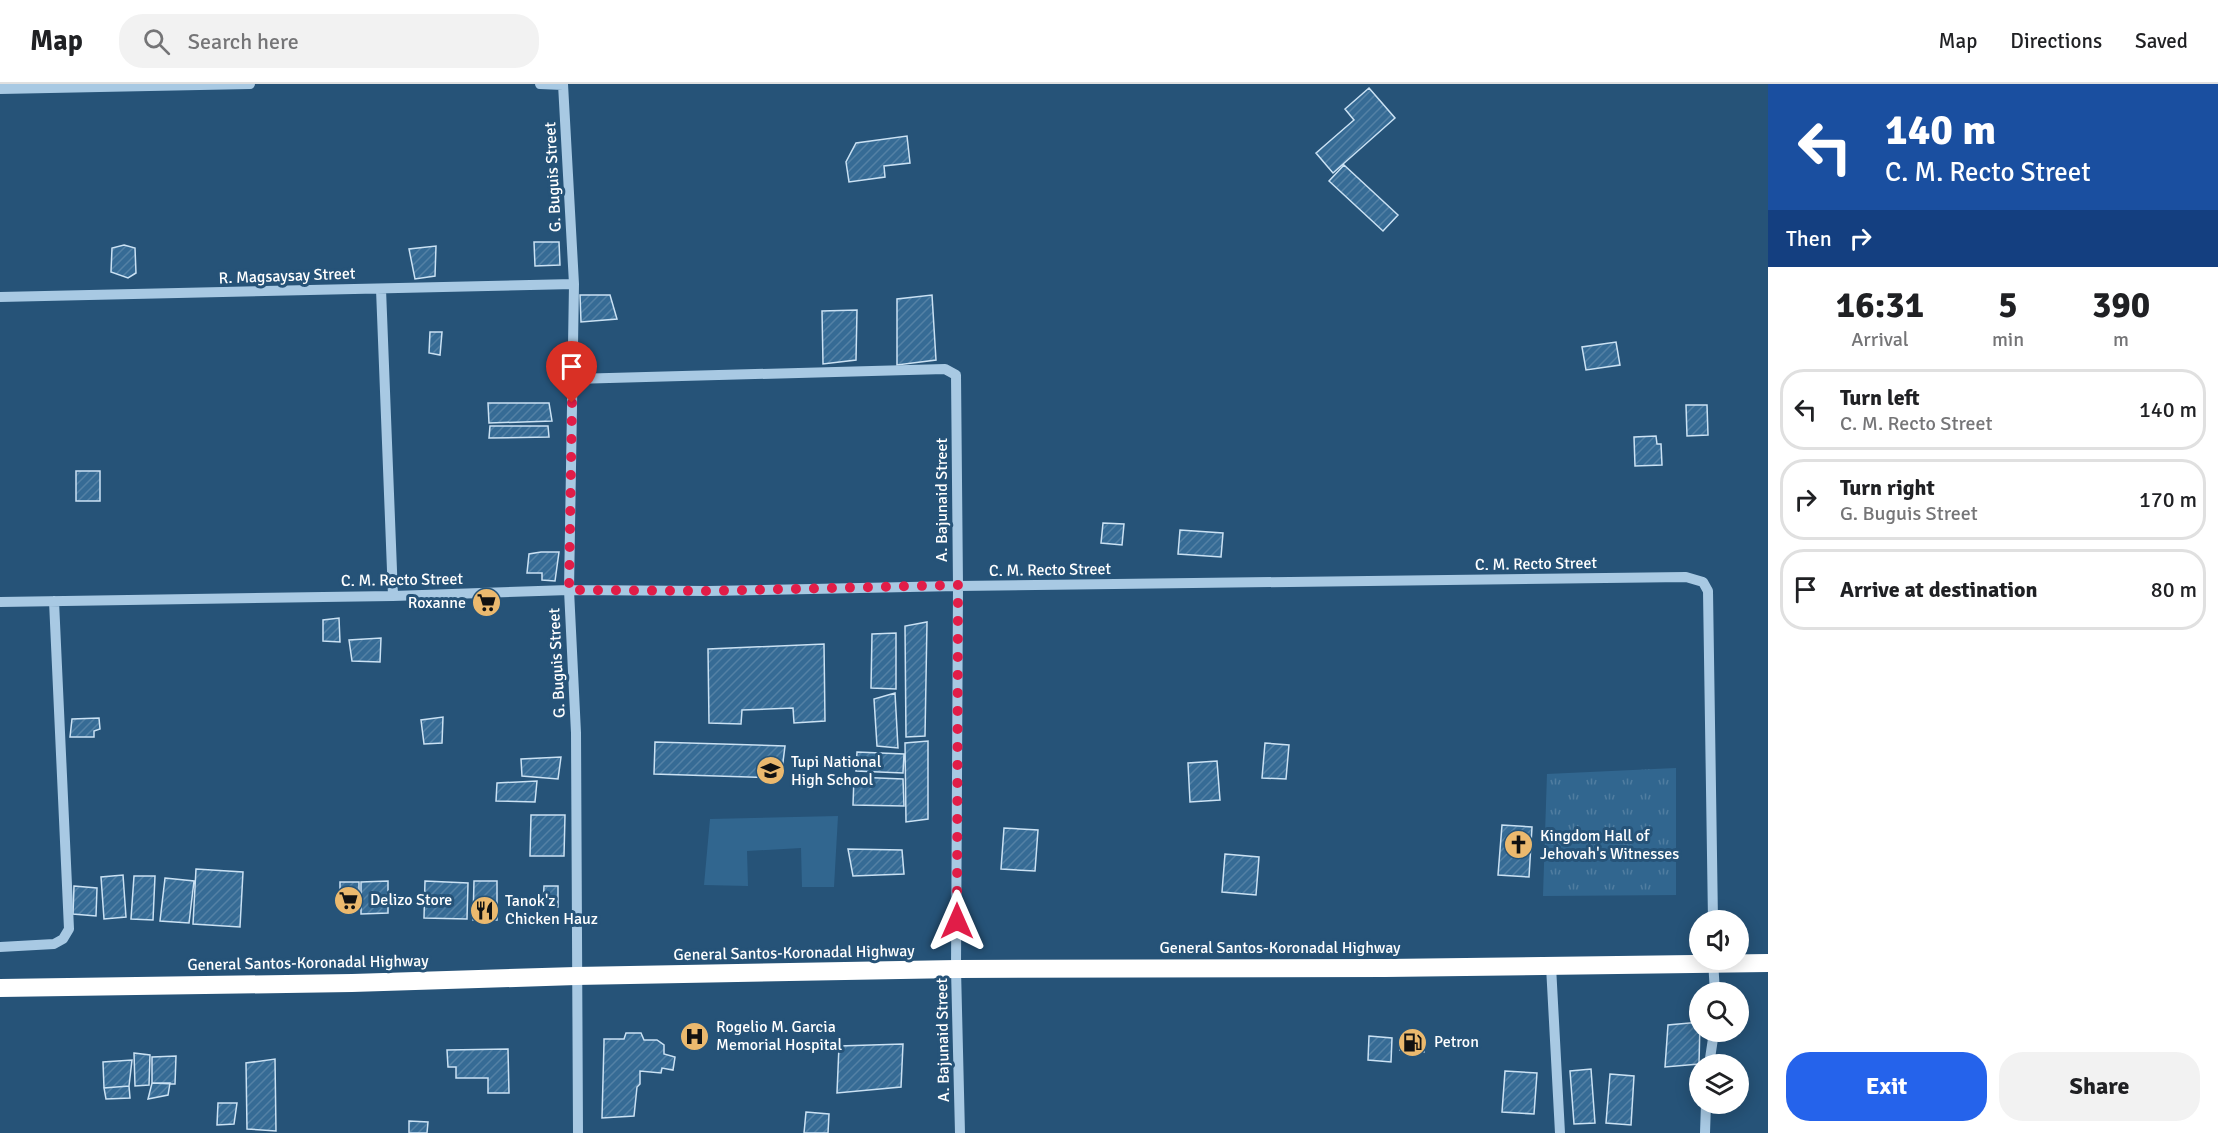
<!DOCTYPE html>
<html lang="en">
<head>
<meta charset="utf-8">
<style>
	body { margin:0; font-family:Signika,sans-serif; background:#f2f2f2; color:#202124; height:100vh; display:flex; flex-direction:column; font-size:22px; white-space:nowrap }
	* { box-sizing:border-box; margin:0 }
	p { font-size:20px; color:#757577 }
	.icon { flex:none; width:33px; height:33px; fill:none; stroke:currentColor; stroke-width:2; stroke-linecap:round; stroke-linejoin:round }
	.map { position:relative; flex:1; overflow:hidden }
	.details { display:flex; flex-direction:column; background:#fff; width:450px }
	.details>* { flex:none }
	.banner { background:#1a4fa0; color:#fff; overflow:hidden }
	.controls { position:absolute; left:1689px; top:826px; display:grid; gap:12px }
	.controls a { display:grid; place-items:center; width:60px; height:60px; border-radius:50%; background:#fff; box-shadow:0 3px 15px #0003; font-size:30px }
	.pin { position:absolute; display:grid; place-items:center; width:51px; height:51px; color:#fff; margin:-62px -26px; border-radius:50% 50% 50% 0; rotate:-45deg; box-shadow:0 0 6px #0007 }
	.pin .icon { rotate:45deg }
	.me { position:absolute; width:66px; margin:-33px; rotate:0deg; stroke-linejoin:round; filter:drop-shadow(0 0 4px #0008) }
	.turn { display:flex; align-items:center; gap:21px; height:126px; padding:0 18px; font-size:27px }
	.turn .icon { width:78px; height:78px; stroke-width:2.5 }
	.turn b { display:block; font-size:42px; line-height:51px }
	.then { display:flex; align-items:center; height:57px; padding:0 18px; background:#0003; gap:12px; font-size:22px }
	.eta { display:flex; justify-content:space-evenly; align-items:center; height:102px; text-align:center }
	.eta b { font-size:36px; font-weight:700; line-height:42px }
	.cta { display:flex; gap:12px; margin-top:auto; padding:12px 18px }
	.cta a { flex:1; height:69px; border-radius:24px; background:#2563eb; color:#fff; font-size:24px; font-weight:700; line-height:69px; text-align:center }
	.cta a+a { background:#f2f2f2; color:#202124 }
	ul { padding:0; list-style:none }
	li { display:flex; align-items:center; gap:18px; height:81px; margin:0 12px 9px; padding:0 6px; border:3px solid #e0e0e0; border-radius:24px }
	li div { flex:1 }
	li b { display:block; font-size:22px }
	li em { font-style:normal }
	header { display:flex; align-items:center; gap:36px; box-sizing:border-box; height:84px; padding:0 30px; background:#fff; border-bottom:2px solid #e0e0e0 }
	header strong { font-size:28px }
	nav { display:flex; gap:33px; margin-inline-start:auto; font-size:21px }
	.search { width:420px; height:54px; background:#f2f2f2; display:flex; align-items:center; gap:15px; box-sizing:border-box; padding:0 21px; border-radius:24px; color:#757577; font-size:22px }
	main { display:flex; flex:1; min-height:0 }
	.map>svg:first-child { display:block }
	.grass { fill:url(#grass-tufts) }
	.park { fill:#31668f }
	.building { fill:url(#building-hatch); stroke:#cae1f3; stroke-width:1.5 }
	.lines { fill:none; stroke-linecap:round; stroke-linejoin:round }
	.minor { stroke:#a8c9e3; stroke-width:10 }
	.highway { stroke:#fff; stroke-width:18 }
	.route { stroke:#e11d48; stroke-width:10; stroke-dasharray:0 18 }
	.labels { text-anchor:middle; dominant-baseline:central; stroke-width:6; stroke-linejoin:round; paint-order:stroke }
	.street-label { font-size:16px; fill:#fff; stroke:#265378 }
	.poi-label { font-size:16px; fill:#fff; stroke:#265378; text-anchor:start }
</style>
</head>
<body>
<header>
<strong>Map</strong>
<div class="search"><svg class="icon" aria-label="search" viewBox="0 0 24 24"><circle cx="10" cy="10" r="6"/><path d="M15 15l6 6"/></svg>Search here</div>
<nav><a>Map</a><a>Directions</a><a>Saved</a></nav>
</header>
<main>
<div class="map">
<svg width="1768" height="1049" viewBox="0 0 1768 1049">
	<defs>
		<pattern id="grass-tufts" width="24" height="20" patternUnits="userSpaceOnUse" patternTransform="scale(1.5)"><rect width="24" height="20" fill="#31668f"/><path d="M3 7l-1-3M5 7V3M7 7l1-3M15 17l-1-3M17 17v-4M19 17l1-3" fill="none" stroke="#507da0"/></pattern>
		<pattern id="building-hatch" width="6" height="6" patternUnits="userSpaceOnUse" patternTransform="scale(1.5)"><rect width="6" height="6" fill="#366b95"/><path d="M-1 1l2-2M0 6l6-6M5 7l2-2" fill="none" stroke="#5481a5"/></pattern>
	</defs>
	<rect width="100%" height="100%" fill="#265378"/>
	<path class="grass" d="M1676,684v127l-133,1 4,-122z"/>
	<path class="park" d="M838,732l-4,71h-32l-1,-39 -54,3 1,35 -44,-1 6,-66z"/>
	<path class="building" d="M1369,4l26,30 -62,55 -17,-20 38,-33 -9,-11z
		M907,52l3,27 -26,3 1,11 -36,5 -3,-20 10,-19z
		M1344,81l54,50 -15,16 -54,-50z
		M534,158h25l1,23 -25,1z
		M124,161l11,3 1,25 -8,5 -17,-6 1,-24z
		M436,162l-1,30 -20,3 -6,-30z
		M580,211h30l7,24 -36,3z
		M932,211l4,65 -39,5v-66z
		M857,226l-1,50 -33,4 -1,-53z
		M430,248h12l-2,23 -11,-2z
		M1616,258l4,23 -34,5 -4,-23z
		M488,319h61l3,18 -63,2z
		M1686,321h21l1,30 -21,1z
		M490,342h58l1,11 -60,1z
		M1656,352l1,8h4l1,21 -27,1 -1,-29z
		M76,387h24v30h-24z
		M1103,439l21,1 -2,21 -21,-2z
		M1180,446l43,3 -2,24 -43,-3z
		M541,468h18l-4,29 -13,-1v-7h-15l2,-19z
		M339,534l1,24 -17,-1v-21z
		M927,538l-2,114 -19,1 -1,-111z
		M896,549v56l-25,-1 1,-54z
		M381,554l-1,24 -28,-1 -3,-21z
		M824,560l1,77 -31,2 -1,-15 -51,2 -1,14 -32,-1 -1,-74z
		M895,609l3,55 -21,-2 -3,-47z
		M443,633l-1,26 -18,1 -3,-24z
		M99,634l1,11 -6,2v6h-24l2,-18z
		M928,657v78l-22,3 -1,-79z
		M655,658l130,4 -4,32 -127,-4z
		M1265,659l24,2 -3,34 -24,-1z
		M857,668l47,2 -1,19 -47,-2z
		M561,673l-3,22 -36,-3 -1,-17z
		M1217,677l3,39 -30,2 -2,-39z
		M854,693l49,2 1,27 -51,-1z
		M537,697l-2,21 -39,-1 1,-18z
		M531,731h34l-1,41h-34z
		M1502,741l30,2 -3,50 -31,-2z
		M1004,744l34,2 -3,41 -34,-2z
		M848,765l54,1 2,24 -51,2z
		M1225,770l34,3 -3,38 -34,-3z
		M196,785l47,3 -3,55 -47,-3z
		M123,791l3,42 -22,2 -3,-42z
		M134,792h21l-2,44 -22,-1z
		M165,794l29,3 -5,42 -29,-2z
		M388,797v32l-27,1v-32z
		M425,797l43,2 -1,36 -43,-1z
		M474,797h23v39h-24z
		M340,798h19v27h-19z
		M74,802l23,2 -1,28 -23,-2z
		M544,802h14v21l-15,-2z
		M1700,938l-1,42 -34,3 3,-42z
		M626,949h15l3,7h13l7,5v9l11,3 -2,13 -11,-2 -1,5 -21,-2v13l-3,3 -3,29 -32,2 2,-76v-3h20z
		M1401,951l24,2 -1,15 -24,-2z
		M1369,952l23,2 -1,24 -23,-2z
		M903,960l-2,43 -64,6 2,-47z
		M508,965l1,44h-21v-15h-32v-11h-8l-1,-17z
		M134,969l16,2 -1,30 -14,1z
		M176,972l-1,28 -23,-1v-26z
		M275,975l1,72 -29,-2 -1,-66z
		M132,976l-3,26 -25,2 -1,-26z
		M1591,985l4,54 -21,1 -4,-53z
		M1505,987l32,2 -3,41 -32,-2z
		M1610,990l24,2 -3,49 -25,-2z
		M152,999h18l-2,12 -20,4z
		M129,1002l1,12 -24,1 -2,-11z
		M218,1019h19l-3,21 -17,1z
		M806,1028l23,2 -1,19h-24z
		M409,1037l19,1 -1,11h-18z"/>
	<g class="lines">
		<path class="minor" d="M540,0l23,1
			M563,0l11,200 -5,306 7,143 2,400
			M0,5l250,-5
			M381,205l12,307
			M0,213l574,-13
			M573,295l372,-10 11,6 2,211 -2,383 4,164
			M0,518l393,-6 176,-6 139,1 250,-5 728,-9 17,5 5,9 5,330
			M0,863l54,-3 9,-5 6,-10 -15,-328
			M1713,876l2,33
			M1551,882l9,167
			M1709,981l5,-33
			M1705,1049l1,-29"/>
		<path class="highway" d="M0,904l352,-5 224,-7 380,-7 429,-1 383,-5"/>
	</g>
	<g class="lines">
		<path class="route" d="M572,319l-3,187 139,1 250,-6 -1,336"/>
	</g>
	<defs>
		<symbol id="supermarket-disc" viewBox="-11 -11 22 22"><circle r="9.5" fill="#ebb96e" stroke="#265378"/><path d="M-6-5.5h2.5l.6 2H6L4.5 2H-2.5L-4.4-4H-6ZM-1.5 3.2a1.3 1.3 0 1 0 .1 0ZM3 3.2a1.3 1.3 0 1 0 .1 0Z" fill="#111"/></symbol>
		<symbol id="school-disc" viewBox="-11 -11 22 22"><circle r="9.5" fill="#ebb96e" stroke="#265378"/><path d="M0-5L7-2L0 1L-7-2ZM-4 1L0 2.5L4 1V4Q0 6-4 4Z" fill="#111"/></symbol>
		<symbol id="church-disc" viewBox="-11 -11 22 22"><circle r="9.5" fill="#ebb96e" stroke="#265378"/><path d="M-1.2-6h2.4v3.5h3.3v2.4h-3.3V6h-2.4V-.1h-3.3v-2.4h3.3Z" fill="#111"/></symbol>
		<symbol id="restaurant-disc" viewBox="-11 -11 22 22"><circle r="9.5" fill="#ebb96e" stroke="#265378"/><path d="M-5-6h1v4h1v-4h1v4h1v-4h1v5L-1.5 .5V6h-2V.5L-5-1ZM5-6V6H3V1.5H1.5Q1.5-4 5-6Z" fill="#111"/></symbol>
		<symbol id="hospital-disc" viewBox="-11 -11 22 22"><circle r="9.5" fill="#ebb96e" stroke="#265378"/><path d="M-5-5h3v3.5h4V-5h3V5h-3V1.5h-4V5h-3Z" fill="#111"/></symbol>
		<symbol id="fuel-disc" viewBox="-11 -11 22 22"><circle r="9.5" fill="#ebb96e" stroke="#265378"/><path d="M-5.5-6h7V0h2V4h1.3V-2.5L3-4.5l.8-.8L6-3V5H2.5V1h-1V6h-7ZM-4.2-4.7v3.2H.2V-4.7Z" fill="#111"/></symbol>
	</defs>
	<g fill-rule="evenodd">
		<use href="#supermarket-disc" x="470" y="502" width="33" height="33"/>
		<use href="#school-disc" x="754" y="670" width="33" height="33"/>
		<use href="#church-disc" x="1502" y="744" width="33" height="33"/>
		<use href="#supermarket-disc" x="332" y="800" width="33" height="33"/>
		<use href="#restaurant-disc" x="468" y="810" width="33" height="33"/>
		<use href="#hospital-disc" x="678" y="936" width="33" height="33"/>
		<use href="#fuel-disc" x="1396" y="942" width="33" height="33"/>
	</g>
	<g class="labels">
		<g class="street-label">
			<text transform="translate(553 93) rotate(-93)">G. Buguis Street</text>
			<text transform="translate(287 192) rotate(-2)">R. Magsaysay Street</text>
			<text transform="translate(942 416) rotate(-90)">A. Bajunaid Street</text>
			<text transform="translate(1536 480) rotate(-1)">C. M. Recto Street</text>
			<text transform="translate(1050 486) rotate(-1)">C. M. Recto Street</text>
			<text transform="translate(402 496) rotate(-1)">C. M. Recto Street</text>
			<text transform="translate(557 579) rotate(-93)">G. Buguis Street</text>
			<text x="1280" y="864">General Santos-Koronadal Highway</text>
			<text transform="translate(794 869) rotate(-1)">General Santos-Koronadal Highway</text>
			<text transform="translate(308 879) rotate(-1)">General Santos-Koronadal Highway</text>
			<text transform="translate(943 956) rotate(-91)">A. Bajunaid Street</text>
		</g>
		<g class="poi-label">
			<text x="466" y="519" text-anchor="end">Roxanne</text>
			<text x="791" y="678">Tupi National<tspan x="791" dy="18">High School</tspan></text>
			<text x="1540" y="752">Kingdom Hall of<tspan x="1540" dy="18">Jehovah's Witnesses</tspan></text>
			<text x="370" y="816">Delizo Store</text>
			<text x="505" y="817">Tanok'z<tspan x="505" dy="18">Chicken Hauz</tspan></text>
			<text x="716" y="943">Rogelio M. Garcia<tspan x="716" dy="18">Memorial Hospital</tspan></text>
			<text x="1434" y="958">Petron</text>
		</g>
	</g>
</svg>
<div class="controls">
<a><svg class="icon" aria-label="sound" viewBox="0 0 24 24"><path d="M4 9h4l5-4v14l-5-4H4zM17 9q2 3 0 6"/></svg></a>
<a><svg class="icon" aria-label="search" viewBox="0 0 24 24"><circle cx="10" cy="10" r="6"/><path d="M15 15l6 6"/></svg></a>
<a><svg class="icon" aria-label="layers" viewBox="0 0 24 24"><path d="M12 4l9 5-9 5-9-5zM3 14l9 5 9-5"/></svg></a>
</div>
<div class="pin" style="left:572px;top:319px;background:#d93025"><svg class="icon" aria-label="arrive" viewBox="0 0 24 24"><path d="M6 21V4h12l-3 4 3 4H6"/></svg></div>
<svg class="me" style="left:957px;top:837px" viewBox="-20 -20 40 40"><path d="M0-17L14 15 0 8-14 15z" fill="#e11d48" stroke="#fff" stroke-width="4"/></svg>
</div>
<section class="details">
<div class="banner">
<div class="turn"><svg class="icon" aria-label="left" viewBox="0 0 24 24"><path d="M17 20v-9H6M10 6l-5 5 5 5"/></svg><div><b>140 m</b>C. M. Recto Street</div></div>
<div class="then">Then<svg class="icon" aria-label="right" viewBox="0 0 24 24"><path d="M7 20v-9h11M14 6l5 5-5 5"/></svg></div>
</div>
<div class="eta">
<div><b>16:31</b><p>Arrival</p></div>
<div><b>5</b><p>min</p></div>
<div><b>390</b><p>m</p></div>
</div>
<ul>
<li><svg class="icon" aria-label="left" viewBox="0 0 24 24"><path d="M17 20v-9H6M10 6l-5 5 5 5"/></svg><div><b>Turn left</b><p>C. M. Recto Street</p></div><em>140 m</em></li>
<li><svg class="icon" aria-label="right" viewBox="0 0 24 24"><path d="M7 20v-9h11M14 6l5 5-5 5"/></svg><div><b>Turn right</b><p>G. Buguis Street</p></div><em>170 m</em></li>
<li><svg class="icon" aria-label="arrive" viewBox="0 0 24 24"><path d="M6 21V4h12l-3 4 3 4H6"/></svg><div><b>Arrive at destination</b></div><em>80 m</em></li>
</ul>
<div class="cta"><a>Exit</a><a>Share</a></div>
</section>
</main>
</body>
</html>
